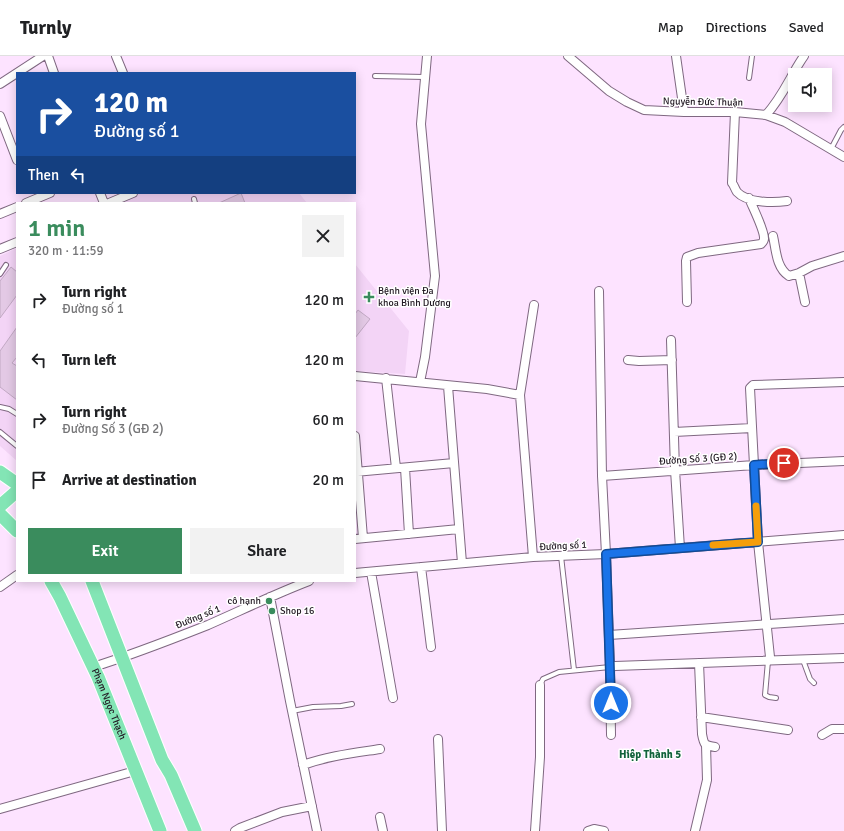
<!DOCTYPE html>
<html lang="en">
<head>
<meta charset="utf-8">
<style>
	body { margin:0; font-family:Signika,sans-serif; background:#f2f2f2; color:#202124; height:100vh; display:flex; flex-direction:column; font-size:15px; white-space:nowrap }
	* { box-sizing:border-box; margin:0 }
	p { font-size:13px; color:#757577 }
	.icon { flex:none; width:22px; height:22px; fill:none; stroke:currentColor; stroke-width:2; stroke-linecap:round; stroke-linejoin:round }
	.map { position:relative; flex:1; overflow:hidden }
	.side { position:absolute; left:16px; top:146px; width:340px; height:380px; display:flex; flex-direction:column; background:#fff; border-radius:0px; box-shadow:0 2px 10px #0003 }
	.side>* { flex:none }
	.guide { position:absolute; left:16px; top:16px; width:340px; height:122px; border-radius:0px; box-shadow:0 2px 10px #0003; background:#1a4fa0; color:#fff; overflow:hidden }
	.controls { position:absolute; left:788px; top:12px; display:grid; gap:8px }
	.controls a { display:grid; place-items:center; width:44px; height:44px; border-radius:0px; background:#fff; box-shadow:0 2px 10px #0003; font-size:20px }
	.pin { position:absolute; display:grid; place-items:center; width:34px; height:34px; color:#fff; margin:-17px; border:2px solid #fff; border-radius:50%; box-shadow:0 1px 4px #0007 }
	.me { position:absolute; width:44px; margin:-22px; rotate:0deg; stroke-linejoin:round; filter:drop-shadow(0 0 3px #0008) }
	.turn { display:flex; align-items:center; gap:14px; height:84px; padding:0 12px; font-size:18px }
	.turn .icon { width:52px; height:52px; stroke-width:2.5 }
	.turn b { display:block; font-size:28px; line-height:34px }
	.then { display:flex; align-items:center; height:38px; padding:0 12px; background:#0003; gap:8px; font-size:15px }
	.round { display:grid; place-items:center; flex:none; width:42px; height:42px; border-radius:0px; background:#f2f2f2 }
	.overview { display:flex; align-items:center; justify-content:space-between; height:68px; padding:0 12px }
	h1 { font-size:24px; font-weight:600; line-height:30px; color:#3a8c5d }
	.button { display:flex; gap:8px; margin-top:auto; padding:8px 12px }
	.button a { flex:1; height:46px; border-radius:0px; background:#3a8c5d; color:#fff; font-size:16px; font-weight:600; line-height:46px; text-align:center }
	.button a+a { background:#f2f2f2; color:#202124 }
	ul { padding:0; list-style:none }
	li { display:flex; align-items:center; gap:12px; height:60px; padding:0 12px }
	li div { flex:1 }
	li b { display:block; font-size:15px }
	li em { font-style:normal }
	header { display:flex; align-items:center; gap:24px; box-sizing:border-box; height:56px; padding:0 20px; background:#fff; border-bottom:1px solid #e0e0e0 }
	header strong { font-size:19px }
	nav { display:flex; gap:22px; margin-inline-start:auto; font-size:14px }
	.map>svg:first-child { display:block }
	.built { fill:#f3d4f6 }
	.building { fill:#e3c9e5; stroke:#c2a9c4 }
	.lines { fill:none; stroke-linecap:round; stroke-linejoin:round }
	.lane-casing { stroke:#7f6881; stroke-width:6 }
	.street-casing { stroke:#7f6881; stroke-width:10 }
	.primary-casing { stroke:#fff; stroke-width:15 }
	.lane { stroke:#fff; stroke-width:4 }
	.street { stroke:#fff; stroke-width:8 }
	.primary { stroke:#83e5b5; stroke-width:13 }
	.route-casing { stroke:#114b97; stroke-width:10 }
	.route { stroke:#1a73e8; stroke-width:7 }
	.slow { stroke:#f59e0b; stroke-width:7 }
	.poi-dot { fill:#3a8c5d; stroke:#fff; stroke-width:1.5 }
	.labels { text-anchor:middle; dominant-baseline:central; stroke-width:3; stroke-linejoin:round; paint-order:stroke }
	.street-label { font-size:10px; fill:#211822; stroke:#fff }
	.poi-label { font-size:10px; fill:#211822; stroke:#fff; text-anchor:start }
	.neighbourhood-label { font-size:11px; font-weight:bold; fill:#12633b; stroke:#fff }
</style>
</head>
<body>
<header>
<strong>Turnly</strong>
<nav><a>Map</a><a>Directions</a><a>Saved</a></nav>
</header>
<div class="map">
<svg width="844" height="775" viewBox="0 0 844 775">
	<rect width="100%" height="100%" fill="#fde3ff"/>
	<path class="built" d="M141,137h158l8,10h-188z
		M17,192v213l-17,-15v-190z
		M355,208l54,67 -4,43 -50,-3z"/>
	<path class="building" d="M241,137l4,10h-26z
		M11,211l6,5v23l-17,23v-37z
		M358,254l12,9 -15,19v-24z
		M17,271v30l-5,6 5,3v34l-17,-13v-36z"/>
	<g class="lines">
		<defs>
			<path id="lane" d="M375,20l50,1
				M749,22l3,-22
				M831,93l10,-19 3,-3
				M194,143l1,4
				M0,218l6,-9
				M0,351l9,2 8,5
				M0,376l17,14
				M561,500l13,114
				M803,604l7,19 4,4
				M768,605l-3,34 4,2 7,1
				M540,629l3,-6 16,-7 51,-5
				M292,655l21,-4 28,-1 11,-2"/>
			<path id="street" d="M48,0l6,17
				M116,0l7,17
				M568,0l41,35 18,11 17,8 40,2h51l31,3 19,7 59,35
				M676,0l8,56
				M0,28l43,-28
				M735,56l-3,71c2,2 3,6 5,9 10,11 36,11 50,9
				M766,59c18,-20 24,-39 38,-59
				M0,60l17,44
				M100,137l4,10
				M26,147l24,-10
				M109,147l24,-10
				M0,158l17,-7
				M773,180c3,13 3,32 16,40l10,-3 13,-7 32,-10
				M0,193l17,-7
				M799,217l6,29
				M599,235l3,185 4,78 4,113 1,68
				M687,246l-1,-41 1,-4 11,-4 63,-9c2,-2 3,-3 3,-5 1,-8 -12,-33 -15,-41
				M671,284l4,130 5,78
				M628,304l11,1 33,-1
				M355,320l132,13 33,6
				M386,322l10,90
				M420,326l5,-25 10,-81 -14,-152 6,-68
				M448,330l14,177
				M674,376l78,-4
				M355,380l8,102
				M405,412l4,66
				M355,416l99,-9
				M602,420l152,-11 90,-4
				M355,483l104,-10
				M533,501l-13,-162 14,-90
				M421,511l10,80
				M371,516l22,126
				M355,517l178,-16 73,-3 238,-19
				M0,531l17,-12
				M270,541l20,104 27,130
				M609,579l235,-16
				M768,605l2,-4 -12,-115 -8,-154 3,-3 91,-3
				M699,607l3,71c2,11 2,11 13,13
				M93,611c39,-12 77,-27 115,-42 34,-15 67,-31 101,-44
				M610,611l5,-1 229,-8
				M701,661l87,13
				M822,679l10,-6h12
				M438,683l4,92
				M303,709c25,-9 51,-12 77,-16
				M0,753l135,-38
				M380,761l3,14
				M235,775l5,-3 42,-16 30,-6
				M535,775l5,-74v-72
				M588,775l6,-2 10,2
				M695,775l12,-51 -1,-35"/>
			<g id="primary">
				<path d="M0,416l17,12"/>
				<path d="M0,450l17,-15"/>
				<path d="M0,458l17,17"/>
				<path id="s1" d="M51,525l9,16 38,80 62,154"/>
				<path d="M92,525l70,179 9,15 24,56"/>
			</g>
		</defs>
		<use href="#lane" class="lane-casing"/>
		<use href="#street" class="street-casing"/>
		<use href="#primary" class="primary-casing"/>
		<use href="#lane" class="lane"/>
		<use href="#street" class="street"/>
		<use href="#primary" class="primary"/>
	</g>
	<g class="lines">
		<defs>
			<path id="route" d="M611,647l-5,-149 152,-12 -4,-77 30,-2"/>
		</defs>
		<use href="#route" class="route-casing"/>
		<use href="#route" class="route"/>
		<path class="slow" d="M713,489l45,-3 -2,-36"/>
	</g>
	<g class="poi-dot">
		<path d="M367 235h4v4h4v4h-4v4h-4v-4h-4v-4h4z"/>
		<circle cx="269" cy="545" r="4"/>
		<circle cx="272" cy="555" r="4"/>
	</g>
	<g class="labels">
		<g class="street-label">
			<text transform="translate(703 46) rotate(1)">Nguyễn Đức Thuận</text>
			<text transform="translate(698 403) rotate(-4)">Đường Số 3 (GĐ 2)</text>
			<text transform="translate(563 490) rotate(-3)">Đường số 1</text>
			<text transform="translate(198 561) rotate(-22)">Đường số 1</text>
			<text stroke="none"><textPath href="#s1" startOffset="136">Phạm Ngọc Thạch</textPath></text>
		</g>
		<g class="poi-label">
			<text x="378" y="235">Bệnh viện Đa<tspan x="378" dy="12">khoa Bình Dương</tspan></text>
			<text x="261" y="545" text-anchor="end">cô hạnh</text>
			<text x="280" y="555">Shop 16</text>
		</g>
		<g class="neighbourhood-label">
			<text x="650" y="698">Hiệp Thành 5</text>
		</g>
	</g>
</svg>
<div class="controls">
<a><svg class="icon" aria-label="sound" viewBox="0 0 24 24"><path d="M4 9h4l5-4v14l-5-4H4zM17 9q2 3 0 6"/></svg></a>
</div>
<div class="pin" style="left:784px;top:407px;background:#d93025"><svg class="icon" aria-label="arrive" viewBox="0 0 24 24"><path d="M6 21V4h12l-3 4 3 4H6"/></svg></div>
<svg class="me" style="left:611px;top:647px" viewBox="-20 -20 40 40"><circle r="17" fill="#1a73e8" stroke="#fff" stroke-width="3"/><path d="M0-11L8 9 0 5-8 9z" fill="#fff"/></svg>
<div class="guide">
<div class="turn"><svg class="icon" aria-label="right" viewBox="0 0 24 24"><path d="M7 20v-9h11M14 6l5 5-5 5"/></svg><div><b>120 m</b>Đường số 1</div></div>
<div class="then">Then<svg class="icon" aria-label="left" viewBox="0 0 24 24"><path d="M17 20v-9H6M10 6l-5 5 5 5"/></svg></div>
</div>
<section class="side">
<div class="overview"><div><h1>1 min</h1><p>320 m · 11:59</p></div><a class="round"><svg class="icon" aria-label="close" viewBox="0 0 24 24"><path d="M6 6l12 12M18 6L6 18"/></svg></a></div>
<ul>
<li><svg class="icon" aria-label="right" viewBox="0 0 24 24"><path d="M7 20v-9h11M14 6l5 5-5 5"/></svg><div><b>Turn right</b><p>Đường số 1</p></div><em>120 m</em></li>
<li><svg class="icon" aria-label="left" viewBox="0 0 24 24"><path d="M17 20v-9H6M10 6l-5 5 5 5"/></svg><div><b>Turn left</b></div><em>120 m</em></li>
<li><svg class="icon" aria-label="right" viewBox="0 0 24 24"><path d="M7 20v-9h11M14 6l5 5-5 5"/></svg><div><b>Turn right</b><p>Đường Số 3 (GĐ 2)</p></div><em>60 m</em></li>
<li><svg class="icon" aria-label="arrive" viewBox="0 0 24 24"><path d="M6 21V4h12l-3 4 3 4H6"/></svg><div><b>Arrive at destination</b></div><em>20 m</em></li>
</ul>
<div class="button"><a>Exit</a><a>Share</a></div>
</section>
</div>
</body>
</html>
